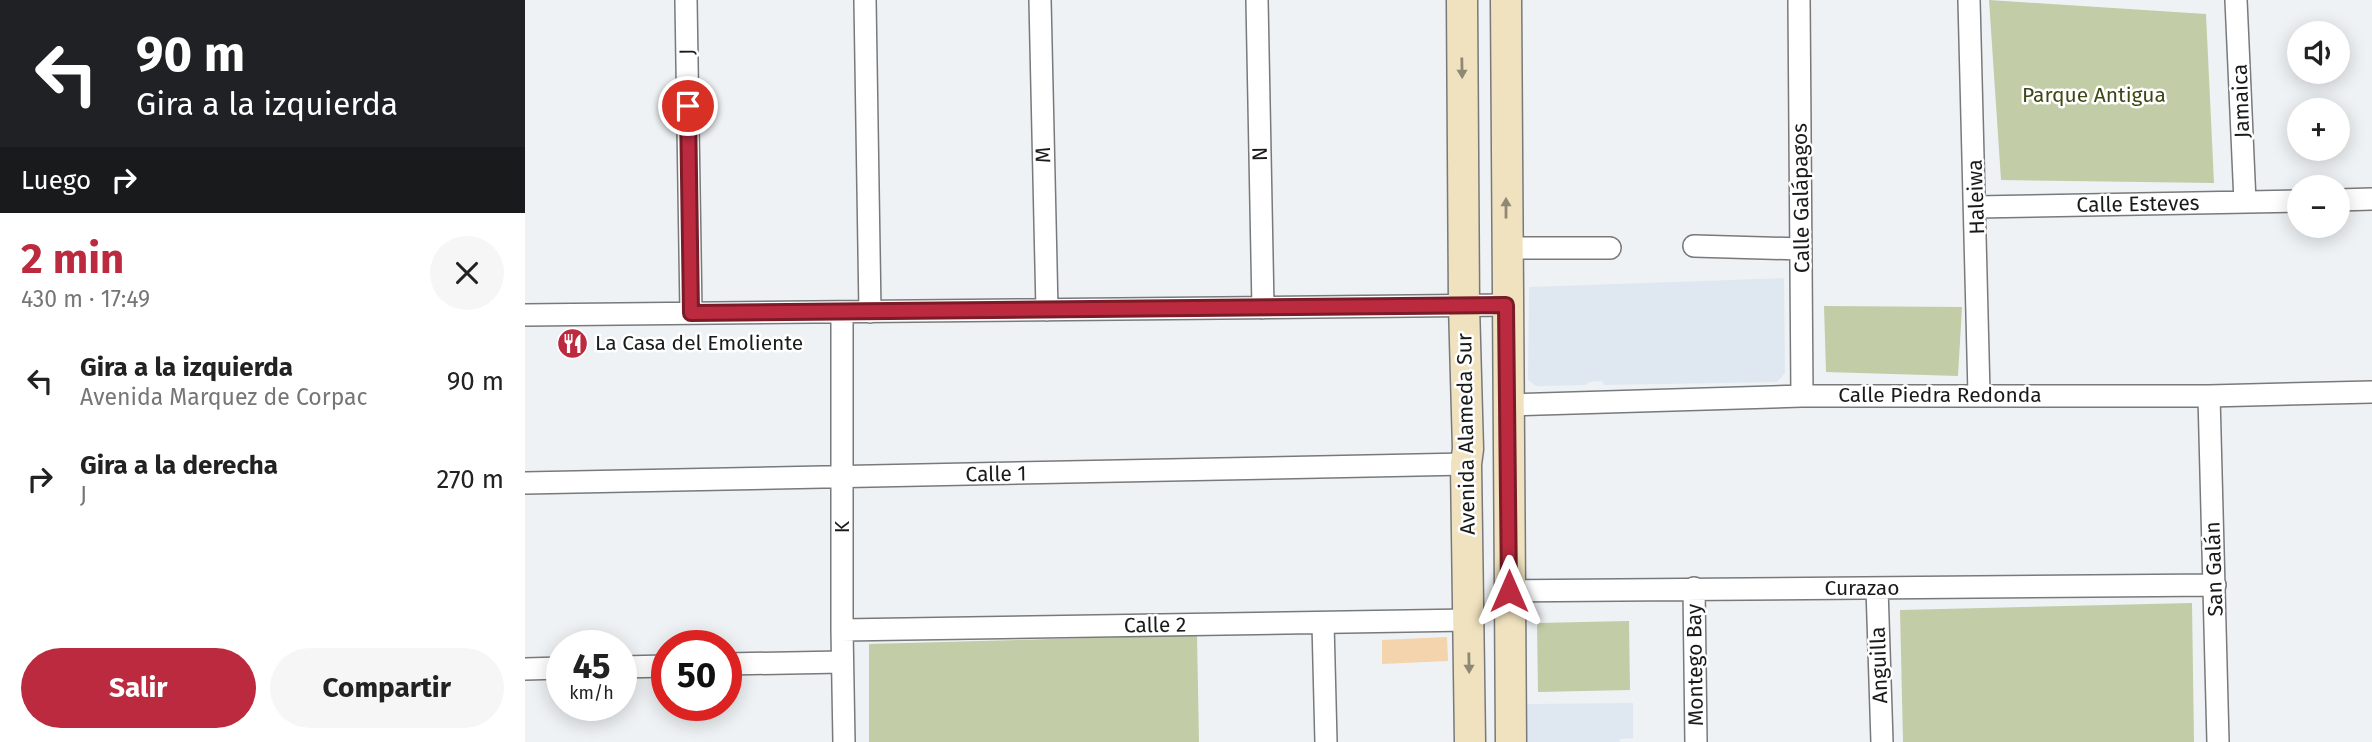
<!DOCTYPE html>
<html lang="es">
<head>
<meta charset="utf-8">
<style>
	body { margin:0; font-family:"Fira Sans",sans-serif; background:#f6f6f6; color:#222; height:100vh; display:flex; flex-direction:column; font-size:26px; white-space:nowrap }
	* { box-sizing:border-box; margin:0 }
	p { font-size:23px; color:#767676 }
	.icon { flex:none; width:38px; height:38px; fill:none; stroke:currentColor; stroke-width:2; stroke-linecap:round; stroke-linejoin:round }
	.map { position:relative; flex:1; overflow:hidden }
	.panel { display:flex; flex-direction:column; background:#fff; width:525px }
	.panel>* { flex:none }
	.hud { background:#202124; color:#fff; overflow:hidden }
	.fabs { position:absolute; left:1762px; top:21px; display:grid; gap:14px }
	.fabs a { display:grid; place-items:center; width:63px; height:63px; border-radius:50%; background:#fff; box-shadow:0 4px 18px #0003; font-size:35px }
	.speed { position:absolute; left:21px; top:630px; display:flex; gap:14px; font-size:35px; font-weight:700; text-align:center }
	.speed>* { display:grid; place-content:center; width:91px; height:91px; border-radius:50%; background:#fff; box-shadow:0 4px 18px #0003; line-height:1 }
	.speed small { font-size:18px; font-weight:400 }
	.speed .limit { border:10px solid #d22; background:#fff; color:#111 }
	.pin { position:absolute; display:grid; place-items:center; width:60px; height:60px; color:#fff; margin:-30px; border:4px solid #fff; border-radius:50%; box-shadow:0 2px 7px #0007 }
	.me { position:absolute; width:77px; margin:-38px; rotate:0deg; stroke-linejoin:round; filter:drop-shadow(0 0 5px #0008) }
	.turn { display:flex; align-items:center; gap:24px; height:147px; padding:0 21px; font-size:32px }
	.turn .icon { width:91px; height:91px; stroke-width:2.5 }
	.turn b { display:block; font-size:49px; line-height:60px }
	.then { display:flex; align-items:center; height:66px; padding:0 21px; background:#0003; gap:14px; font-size:26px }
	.round { display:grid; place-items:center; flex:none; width:74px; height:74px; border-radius:37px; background:#f6f6f6 }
	.summary { display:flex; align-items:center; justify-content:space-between; height:119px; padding:0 21px }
	h1 { font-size:42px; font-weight:700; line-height:52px; color:#bb2a3e }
	.action { display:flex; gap:14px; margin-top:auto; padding:14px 21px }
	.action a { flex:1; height:80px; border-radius:42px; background:#bb2a3e; color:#fff; font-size:28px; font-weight:700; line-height:80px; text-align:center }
	.action a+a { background:#f6f6f6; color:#222 }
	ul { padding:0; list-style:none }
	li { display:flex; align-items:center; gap:21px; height:98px; padding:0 21px }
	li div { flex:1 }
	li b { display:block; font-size:26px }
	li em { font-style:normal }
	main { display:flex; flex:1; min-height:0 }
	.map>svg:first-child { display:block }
	.built { fill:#dfe8f0 }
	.green { fill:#c2cca7 }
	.building { fill:#f4d4ac }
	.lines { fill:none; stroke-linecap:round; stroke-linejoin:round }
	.street-casing { stroke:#77797b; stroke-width:24 }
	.secondary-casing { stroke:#77797b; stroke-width:33 }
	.street { stroke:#fff; stroke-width:21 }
	.secondary { stroke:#f0e2be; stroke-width:30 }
	.oneway { fill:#8f8874 }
	.route-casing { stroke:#7a1b28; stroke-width:18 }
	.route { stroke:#bb2a3e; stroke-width:12 }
	.labels { text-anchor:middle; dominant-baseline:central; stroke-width:5; stroke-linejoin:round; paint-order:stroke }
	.street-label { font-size:21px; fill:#191a1a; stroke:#fff }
	.park-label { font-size:21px; fill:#3d4815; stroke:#fff }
	.poi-label { font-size:21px; fill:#191a1a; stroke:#fff; text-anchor:start }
</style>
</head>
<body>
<main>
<section class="panel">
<div class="hud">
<div class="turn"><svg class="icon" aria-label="left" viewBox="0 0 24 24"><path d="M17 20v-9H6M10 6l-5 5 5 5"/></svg><div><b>90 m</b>Gira a la izquierda</div></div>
<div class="then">Luego<svg class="icon" aria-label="right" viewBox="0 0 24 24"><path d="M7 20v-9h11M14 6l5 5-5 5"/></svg></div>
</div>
<div class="summary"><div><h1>2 min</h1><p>430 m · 17:49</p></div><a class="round"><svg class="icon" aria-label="close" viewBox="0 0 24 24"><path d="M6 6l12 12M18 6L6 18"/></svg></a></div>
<ul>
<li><svg class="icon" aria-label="left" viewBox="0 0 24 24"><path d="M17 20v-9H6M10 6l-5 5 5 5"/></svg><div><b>Gira a la izquierda</b><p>Avenida Marquez de Corpac</p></div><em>90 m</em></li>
<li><svg class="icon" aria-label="right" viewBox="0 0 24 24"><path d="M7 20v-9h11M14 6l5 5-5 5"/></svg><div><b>Gira a la derecha</b><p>J</p></div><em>270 m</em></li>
</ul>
<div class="action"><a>Salir</a><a>Compartir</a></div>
</section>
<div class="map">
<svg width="1847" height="742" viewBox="0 0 1847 742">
	<rect width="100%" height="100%" fill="#eff2f4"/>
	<path class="built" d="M1259,278l1,95 -8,9 -173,3 -2,-4 -13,1 -4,3 -49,1 -8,-6 1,-93z
		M1108,703v35l-13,1v3h-95v-38z"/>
	<path class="green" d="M1464,0l217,14 8,169 -213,-3z
		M1299,306l138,1 -4,69 -132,-4z
		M1667,603l2,139h-291l-3,-132z
		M1104,621l1,69 -92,2 -1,-69z
		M672,635l2,107h-330v-98z"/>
	<path class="building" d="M922,637l1,24 -66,3v-24z"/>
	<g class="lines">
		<defs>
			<path id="street" d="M161,0l5,313
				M340,0l5,312
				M515,0l7,310
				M732,0l6,308
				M1274,0l3,396
				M1444,0l10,394
				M1711,0l9,202
				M1813,200l34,-1
				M1451,207l323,-6
				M1169,246l107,3
				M981,248h104
				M317,312v318l2,112
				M0,315l981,-10
				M1684,396l9,346
				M982,405l295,-9h407l163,-4
				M0,483l941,-19
				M1169,588l2,154
				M1352,588l5,154
				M984,591l706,-6
				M798,623l3,119
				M317,630l626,-10
				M201,664l116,-2
				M96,667l46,-1
				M0,669l37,-1"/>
			<path id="secondary" d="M937,0l2,305 4,144 -2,15 4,278
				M981,0l5,742"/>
		</defs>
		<use href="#street" class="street-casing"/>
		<use href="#secondary" class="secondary-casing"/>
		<use href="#street" class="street"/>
		<use href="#secondary" class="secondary"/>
	</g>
	<defs><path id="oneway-solid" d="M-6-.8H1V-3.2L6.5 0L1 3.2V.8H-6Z" transform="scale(1.75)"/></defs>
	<g class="oneway">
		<use href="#oneway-solid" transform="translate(937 68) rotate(89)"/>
		<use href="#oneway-solid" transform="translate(981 208) rotate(-90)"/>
		<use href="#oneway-solid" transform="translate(944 663) rotate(89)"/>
	</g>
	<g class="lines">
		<defs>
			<path id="route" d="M163,106l3,207 815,-8 3,286"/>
		</defs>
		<use href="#route" class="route-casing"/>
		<use href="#route" class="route"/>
	</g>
	<defs>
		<symbol id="restaurant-disc" viewBox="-11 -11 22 22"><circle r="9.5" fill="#bb2a3e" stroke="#fff"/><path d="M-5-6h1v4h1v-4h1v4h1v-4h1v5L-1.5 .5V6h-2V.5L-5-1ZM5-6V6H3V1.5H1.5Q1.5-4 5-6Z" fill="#fff"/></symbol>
	</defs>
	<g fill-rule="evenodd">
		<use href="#restaurant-disc" x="30" y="326" width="35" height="35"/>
	</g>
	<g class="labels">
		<g class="street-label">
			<text transform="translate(162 52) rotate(-91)">J</text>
			<text transform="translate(1716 101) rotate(-92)">Jamaica</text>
			<text transform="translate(735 154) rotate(-91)">N</text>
			<text transform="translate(518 155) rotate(-91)">M</text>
			<text transform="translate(1451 197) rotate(-92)">Haleiwa</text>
			<text transform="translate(1276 198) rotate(-91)">Calle Galápagos</text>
			<text transform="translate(1613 204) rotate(-1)">Calle Esteves</text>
			<text x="1415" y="395">Calle Piedra Redonda</text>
			<text transform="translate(941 434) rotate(-91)">Avenida Alameda Sur</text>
			<text transform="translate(471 474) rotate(-1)">Calle 1</text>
			<text transform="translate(317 527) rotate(-90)">K</text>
			<text transform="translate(1689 569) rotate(-92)">San Galán</text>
			<text x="1337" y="588">Curazao</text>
			<text transform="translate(630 625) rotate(-1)">Calle 2</text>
			<text transform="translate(1170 665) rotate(-91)">Montego Bay</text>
			<text transform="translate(1354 665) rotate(-92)">Anguilla</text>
		</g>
		<g class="park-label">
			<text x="1569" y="95">Parque Antigua</text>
		</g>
		<g class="poi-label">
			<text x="70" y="343">La Casa del Emoliente</text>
		</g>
	</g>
</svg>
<div class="fabs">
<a><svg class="icon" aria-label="sound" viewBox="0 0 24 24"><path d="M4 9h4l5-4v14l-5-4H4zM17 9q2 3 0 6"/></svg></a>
<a>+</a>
<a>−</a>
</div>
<div class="speed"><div>45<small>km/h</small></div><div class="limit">50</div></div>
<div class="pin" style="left:163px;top:106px;background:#d93025"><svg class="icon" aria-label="arrive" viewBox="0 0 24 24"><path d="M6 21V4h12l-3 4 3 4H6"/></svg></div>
<svg class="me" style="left:984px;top:591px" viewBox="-20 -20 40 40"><path d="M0-17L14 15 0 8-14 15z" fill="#bb2a3e" stroke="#fff" stroke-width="4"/></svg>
</div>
</main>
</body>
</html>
